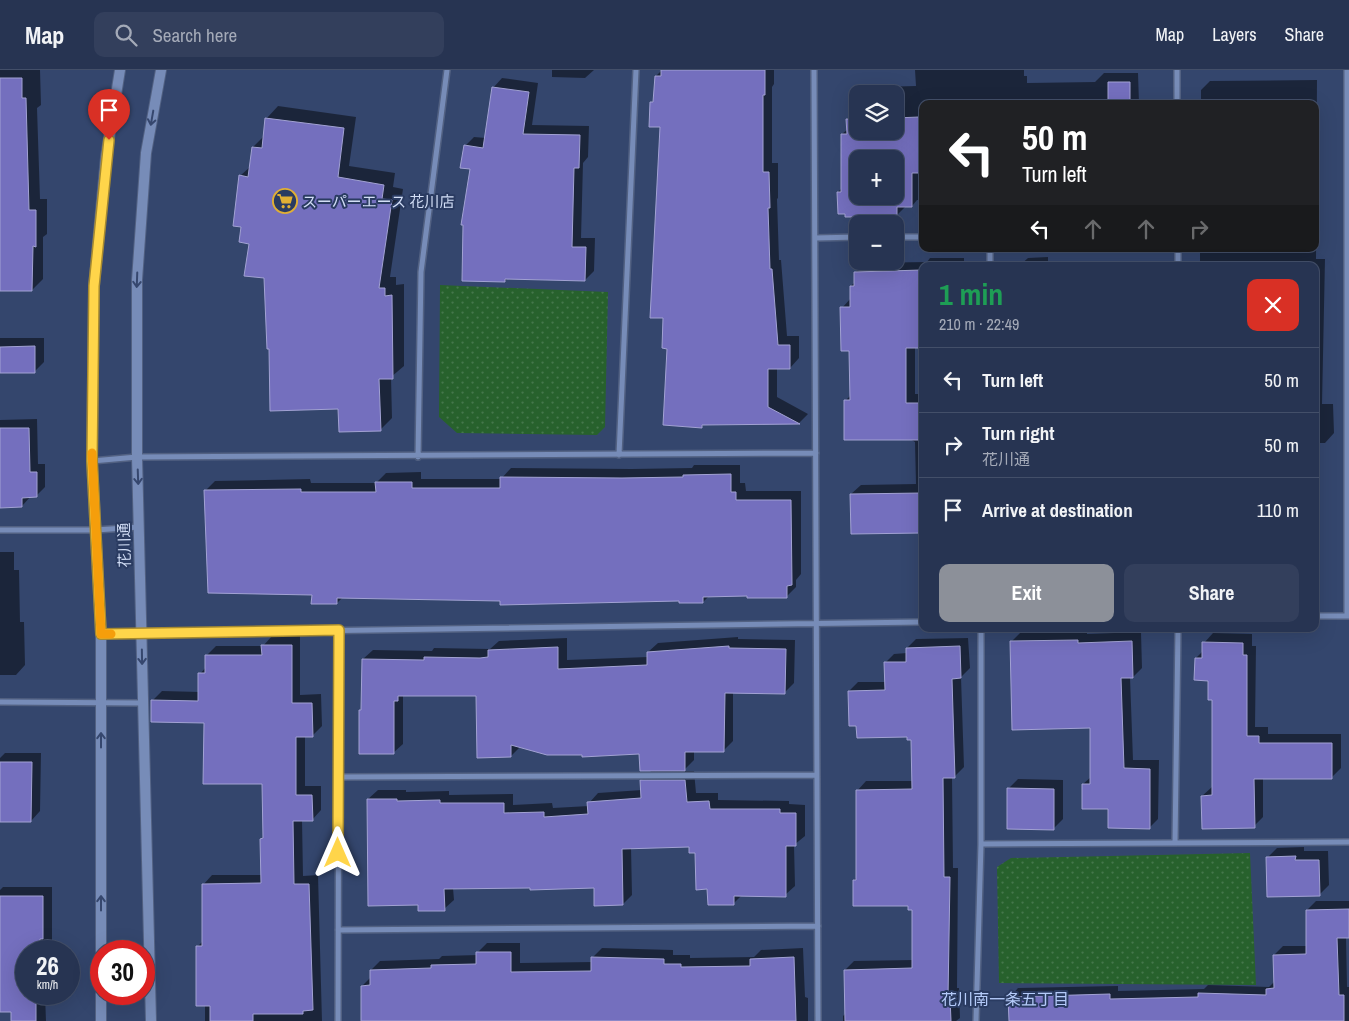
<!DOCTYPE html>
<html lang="en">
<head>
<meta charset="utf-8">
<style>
	body { margin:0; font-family:"Archivo Narrow","Noto Sans JP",sans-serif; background:#333f5c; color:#f1f3f6; height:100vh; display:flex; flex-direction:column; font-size:19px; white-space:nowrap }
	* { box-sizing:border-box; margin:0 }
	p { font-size:16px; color:#a4aab8 }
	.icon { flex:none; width:28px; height:28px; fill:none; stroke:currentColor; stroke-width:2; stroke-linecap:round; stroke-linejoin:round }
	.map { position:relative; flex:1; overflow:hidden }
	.side { position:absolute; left:919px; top:192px; width:400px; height:370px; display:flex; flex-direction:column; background:#273452; border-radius:10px; box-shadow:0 5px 20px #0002,0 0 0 1px #434f69 }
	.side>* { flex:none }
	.top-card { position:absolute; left:919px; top:30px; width:400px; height:152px; border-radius:10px; box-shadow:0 5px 20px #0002,0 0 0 1px #434f69; background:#202124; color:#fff; overflow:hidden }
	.buttons { position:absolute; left:849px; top:15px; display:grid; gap:10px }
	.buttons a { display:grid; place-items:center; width:55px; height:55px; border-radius:10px; background:#273452; box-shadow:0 5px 20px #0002,0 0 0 1px #434f69; font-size:25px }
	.speed { position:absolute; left:15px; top:870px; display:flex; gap:10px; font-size:25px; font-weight:700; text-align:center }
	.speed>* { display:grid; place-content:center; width:65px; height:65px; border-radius:50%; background:#273452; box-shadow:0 5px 20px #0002,0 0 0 1px #434f69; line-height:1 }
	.speed small { font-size:12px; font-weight:400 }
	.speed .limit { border:8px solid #d22; background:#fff; color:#111 }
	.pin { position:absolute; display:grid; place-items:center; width:42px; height:42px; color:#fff; margin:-51px -21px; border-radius:50% 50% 50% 0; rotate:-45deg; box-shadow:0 0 5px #0007 }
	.pin .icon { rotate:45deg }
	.me { position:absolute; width:55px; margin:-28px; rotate:0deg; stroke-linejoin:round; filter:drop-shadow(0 0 4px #0008) }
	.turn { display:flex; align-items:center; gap:18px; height:105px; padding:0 20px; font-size:22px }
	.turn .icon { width:65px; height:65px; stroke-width:2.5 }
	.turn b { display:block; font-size:35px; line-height:42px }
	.lanes { display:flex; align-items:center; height:48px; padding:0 20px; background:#0003; justify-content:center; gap:25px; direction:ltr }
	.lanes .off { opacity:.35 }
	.round { display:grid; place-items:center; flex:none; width:52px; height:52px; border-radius:10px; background:#333f5c }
	.summary { display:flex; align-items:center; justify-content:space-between; height:85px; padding:0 20px }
	h1 { font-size:30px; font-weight:700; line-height:38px; color:#1e9e55 }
	.button { display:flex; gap:10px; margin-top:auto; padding:10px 20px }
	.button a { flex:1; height:58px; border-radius:10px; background:#8c9099; color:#fff; font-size:20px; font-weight:700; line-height:58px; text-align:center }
	.button a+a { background:#333f5c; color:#f1f3f6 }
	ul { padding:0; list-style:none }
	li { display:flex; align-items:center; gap:15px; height:65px; padding:0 20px; border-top:1px solid #434f69 }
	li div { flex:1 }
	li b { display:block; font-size:19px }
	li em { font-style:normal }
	header { display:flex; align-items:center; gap:30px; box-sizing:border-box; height:70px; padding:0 25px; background:#273452; border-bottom:1px solid #434f69 }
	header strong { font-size:24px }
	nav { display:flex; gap:28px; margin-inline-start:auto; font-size:18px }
	.search { width:350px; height:45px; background:#333f5c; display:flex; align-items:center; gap:12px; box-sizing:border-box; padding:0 18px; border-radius:10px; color:#a4aab8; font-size:19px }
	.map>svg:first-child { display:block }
	.park { fill:url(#park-dots) }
	.shadow { fill:#0007; fill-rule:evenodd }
	.building { fill:#746fbe; stroke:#a2a2d3; fill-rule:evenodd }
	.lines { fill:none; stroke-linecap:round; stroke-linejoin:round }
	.street-casing { stroke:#526182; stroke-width:8 }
	.secondary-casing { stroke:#526182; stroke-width:12 }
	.street { stroke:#778cb8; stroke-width:5 }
	.secondary { stroke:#778cb8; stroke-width:10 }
	.oneway { stroke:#36476e }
	.route-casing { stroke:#a68a30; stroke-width:12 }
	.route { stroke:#ffd54a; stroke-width:9 }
	.slow { stroke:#f59e0b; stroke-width:9 }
	.labels { text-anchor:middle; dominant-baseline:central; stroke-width:4; stroke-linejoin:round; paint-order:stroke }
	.poi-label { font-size:15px; fill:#d2def6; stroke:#2a3b61; text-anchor:start }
	.street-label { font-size:15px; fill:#d2def6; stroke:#2a3b61 }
	.neighbourhood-label { font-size:16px; fill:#b5cbfa; stroke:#2a3b61 }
</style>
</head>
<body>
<header>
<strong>Map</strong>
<div class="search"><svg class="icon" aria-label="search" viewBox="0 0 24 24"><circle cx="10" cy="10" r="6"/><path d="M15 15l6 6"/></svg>Search here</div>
<nav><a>Map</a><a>Layers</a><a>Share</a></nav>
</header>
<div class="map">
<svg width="1349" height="951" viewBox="0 0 1349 951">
	<defs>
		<pattern id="park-dots" width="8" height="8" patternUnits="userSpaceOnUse" patternTransform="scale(1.25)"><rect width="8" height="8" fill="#27612c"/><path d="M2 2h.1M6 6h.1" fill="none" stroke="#45774b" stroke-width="1.8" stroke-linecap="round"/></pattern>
	</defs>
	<rect width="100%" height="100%" fill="#34466d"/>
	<path class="park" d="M440,215l168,7 -3,135 -8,8 -140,-2 -18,-16z
		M1250,783l6,132 -257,-2 -2,-116 14,-9z"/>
	<path class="shadow" d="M0,0h40l1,35 -4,3 3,91h7v35l-4,3v42l-11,11 -32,-1z
		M552,0h42l-9,8 -33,-1z
		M662,0h112v14l-2,3v76h6v35l-1,1 2,61h2l6,76h12v22l-9,10h-13v29l31,17 -9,9h-94l-3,3 -34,-79 -3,-30 -4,-191 -9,-24 3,-3 1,-23z
		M915,0h109v6h3v7l68,-1 9,-9h34l1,30 11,1h-228v96h-5l-5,6h-6l-9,9 -59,-23 4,-4v-54l6,-5 -1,-10 9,-9 2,21h37v-37h-23l7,-7 37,-1zM858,89h37v37h-37z
		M502,8l36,5 -6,42 57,1 -1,31 -5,6 -2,75h14l-1,33 -9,9 -77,-2 -3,3 -40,-135 9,-9 12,1 7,-50z
		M1317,10l-1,179h9l-3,145h11l1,29 -9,10h-10v-177h-115v-17h115v-145h-114v-14l9,-9z
		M278,36l78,11 -7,49 46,7 -2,14 10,2 -13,88h6v8l8,-1v82l-13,11 1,41 -12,12 -41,-22 -73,-131 -24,-51 -2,-50 11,-10 2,-19 11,-11 3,-18z
		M1048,187v4h83v5h-112l9,-8z
		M930,188h34v8h-42v81h-7v47h7v137l-70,1 -1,-38 10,-9 55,-1 -1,-42 -69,-42 5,-5 -1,-45 -8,-42 9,-10v-12l4,-4v-9l9,-10 63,-1z
		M0,268h44v24l-10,10h-34z
		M37,349l1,45h7v23l-9,9h-5l-9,10h-22v-86z
		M694,395h46v18h5l1,8h55v83l-5,6v7l-10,10 -38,-2 -39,1 -6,6 -22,-2h-180l-158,-3 -6,6 -24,-9 -108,-103 10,-10 95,-2 1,4h65l10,-10 35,-1v7h80l10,-11 121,1 60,-1z
		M1315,419l1,37 -1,1z
		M0,482h14v18h5l1,52h4l1,43 -9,10h-16z
		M1087,561v3l54,-2 1,36 -9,9h-3l3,83h26l-1,59 -9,9 -40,-20 -26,-24 8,-7v-50l-79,-86 9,-9z
		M1213,563l39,1v12h4l-1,81h13v7h73v34l-10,10h-68v39l-9,9 -52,-30 10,-9h2l-1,-88 -4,-19 -13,-22 8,-8v-7z
		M272,566h28v59l21,-1 1,32 -9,9h-8v51h16v24l-9,10h-10l1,56 15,-1 4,146h-117v-16l-8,-58 7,-7 -1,-55 9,-10h50l-1,-36 3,-3 -1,-53 -58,-61 -53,-21 10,-10 38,1v-18l6,-7v-11l10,-10h47z
		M738,567v2l57,1 -1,43 -9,9h-52v49l-9,9 -30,1v9l-11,11h11l2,22h22v7l71,1v3l16,1v31l-11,9 1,41 -10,9h-43l-8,8 -25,-15 -13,-37 -6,-5 -59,1 1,48 -9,9 -28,-17h-64l-78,1 1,12 -10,9 -25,-5 -51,-105 10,-9h28v2l43,-1v4l64,-1v11l39,-2 1,5 36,-2v-3l9,-10 44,-3 -1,-9 11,-11 -12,-17h-57l-62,-7 -10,10 -34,-61 -74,-1v50l-10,9 -33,-42 2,-3 1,-49 10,-9 59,1 2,-3 56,1 9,-8 68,-3v22l81,-3v-5l10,-9z
		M968,568l2,30 -9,9 3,90 -9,9 -3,1 1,91h5l-1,120h2l1,30 -4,3h-113v-5l3,-3 -1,-43 9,-9 59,-1v-52l-3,-3 -56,-25 3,-3v-86l9,-10h47l-1,-42 -4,-3 -51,-12 -8,-33 9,-9h28l-1,-19 9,-9 13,-1v-5l9,-9z
		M5,683h36l-1,58 -9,10 -31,-1v-62z
		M1018,709l45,1v39l-9,9 -46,-39z
		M1304,777v4h24l1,34 -10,10 -52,-37 10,-10z
		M3,817h49v64h-26v43h19l1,27h-34v-11l-12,1v-121z
		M1316,831h33v36h-3l1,50h2v34h-339l-1,-23 9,-10 100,-2v5l86,-2 4,-4 61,2 6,-6 -1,-26 9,-9h24v-36z
		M487,873h33v20l73,-1v-5l9,-9 71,2v5h17v3l64,-1 7,-7 42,-2 2,49 3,1v23h-446v-35l9,-9v-7l9,-9 59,-2 3,-3 36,-1 -1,-2z"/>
	<path class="building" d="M661,0h104v25h-2v77h6l1,36h-2l2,61h2l6,76h12v24h-22v38l32,17 -98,1v3l-39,-3 4,-76 -5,-1 1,-30h-13l10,-191h-11l1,-25h3l2,-26h6z
		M0,8h22v20h4l3,112h7v37l-3,-1 -1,45h-32z
		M1108,12h22v22h-22z
		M492,17l37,5 -6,42 57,1 -1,33h-5l-2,79h14l-1,34 -80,-2v3l-43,-1 1,-56h-2l9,-56 -10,-1 4,-23 19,3z
		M919,47l2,56h-9v34h-15v10h-52v-3h-7l-1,-22h4v-58h6l-1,-15h12v12h37v-13zM858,89h37v37h-37z
		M265,48l79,10 -6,49 46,8 -2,14 10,1 -13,88h6v8l7,-1 1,84h-14l2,52 -42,1 -1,-23 -68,2 -1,-62h-2l-3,-71 -20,-2 5,-32 -10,-2 2,-15 -8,-1 6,-51 9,2 4,-30 10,1z
		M922,200v78h-16v55h16v37h-78v-40h6l-1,-49h-8l-1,-44h10v-21h4v-14z
		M35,276v27h-35v-26z
		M0,358h29l1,44h7v25l-15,1v9l-22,1z
		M731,404v18h5v8h55l1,85 -5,1v12h-40v-2l-44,1v6h-24v-2l-179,4v-4l-163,-3v6h-26l1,-9 -104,-2 -4,-103 97,-1v3h75l-1,-10h37v6h88v-11l122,1 61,-1v-2z
		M922,423v40l-71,1 -1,-40z
		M1078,570v3l54,-2 1,37h-12l3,90 26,1v60l-42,-1v-19h-26v-25h8v-56l-78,2 -2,-89z
		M1202,572l41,1v12h4v81h12v7h73v36h-78l1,49 -53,1 -1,-33 11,-1v-95h-4v-19l-14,-1 1,-22h7z
		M261,575h31v58h20l1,34h-17v58h16l1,26h-20l1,63h15l4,126 -10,1v3h-50v7h-43v-15h-14v-60h6v-62l59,-1 -1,-44 3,-1 -1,-54h-59l1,-61 -53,-1v-22l47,1v-28h7v-18h57z
		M729,576v2l57,1 -1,45 -60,-1 -1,59h-39v19h-45l-1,-17 -57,3v-2h-35l-36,-10v12l-34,1 -1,-62h-78v5h-4v53h-35v-44h2l1,-51 62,1v-3l56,1 8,-1v-7l70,-3v22l89,-4v-13z
		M960,576l1,32 -9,1 3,99h-12l1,99h6l-2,120h2l1,24h-106l-1,-51 68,-2v-58h-4v-4h-55v-26h3v-90l56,-1 -1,-49h-4v-3l-50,1 -1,-12h-7l-1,-35 37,-1 -1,-28h22v-14z
		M0,692h32l-1,60h-31z
		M640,710h45l2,22 22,-1 1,8h70v4h16v33h-10v51l-52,-1v9h-26l-1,-16 -11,1 -1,-37h-6v-6l-67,2 1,56 -29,1v-18l-64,2v-2l-86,1 1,22h-27v-6l-50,1 -1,-107h30v2l43,-1v3h64v10l40,-1v5l44,-3 -1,-12 54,-4z
		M1007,718l47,1v41l-47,-1z
		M1296,786l-1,4h24l1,36 -53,1 -1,-40z
		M0,826h43v43h-3v12h-14v43h10v27h-25v-9h-11z
		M1349,839v29h-12l2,57h5v26h-335l-1,-24 102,-3v5l88,-2v-4l68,2v-6l8,-1 -1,-33 33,-1v-44z
		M476,882h35v20l80,-1v-14l73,2v5h17v3l69,-1v-7l44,-2 2,64h-435v-35l9,-1v-15l61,-2v-3l45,-1z"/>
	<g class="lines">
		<defs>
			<path id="street" d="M814,0l4,951
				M1177,0v34
				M1347,0v546
				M895,167h27
				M815,168l43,-1
				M990,179v17
				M1178,179v17
				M619,385l17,-385
				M418,387l3,-185 26,-202
				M92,391l45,-4 679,-4
				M0,460h96l43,-3
				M1315,546h34
				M101,564l821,-12
				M0,632l143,1
				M339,707l478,-2
				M1175,773l3,-214
				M981,774l368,-2
				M338,860l480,-4
				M338,951l1,-391
				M976,951l5,-177v-215"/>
			<path id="secondary" d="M101,881v-317l-9,-173 2,-175 12,-129 14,-87
				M101,924v27
				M151,951l-14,-564v-177l9,-127 15,-83"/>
		</defs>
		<use href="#street" class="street-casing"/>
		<use href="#secondary" class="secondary-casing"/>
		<use href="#street" class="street"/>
		<use href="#secondary" class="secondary"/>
	</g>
	<defs><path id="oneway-shaft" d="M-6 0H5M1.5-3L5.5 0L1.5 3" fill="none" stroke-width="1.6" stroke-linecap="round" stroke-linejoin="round" transform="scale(1.25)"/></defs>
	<g class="oneway">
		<use href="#oneway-shaft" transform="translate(152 48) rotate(100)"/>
		<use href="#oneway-shaft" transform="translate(137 210) rotate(92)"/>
		<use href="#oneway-shaft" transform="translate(138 407) rotate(88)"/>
		<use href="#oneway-shaft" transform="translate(142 587) rotate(89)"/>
		<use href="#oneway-shaft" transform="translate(101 670) rotate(-90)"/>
		<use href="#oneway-shaft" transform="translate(101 833) rotate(-90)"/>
	</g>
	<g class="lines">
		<defs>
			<path id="route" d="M109,70l-15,146 -2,175 9,173 238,-4 -1,223"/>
		</defs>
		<use href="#route" class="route-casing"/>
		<use href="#route" class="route"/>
		<path class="slow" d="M92,383l9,181h10"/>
	</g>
	<defs>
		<symbol id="supermarket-ring" viewBox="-11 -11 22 22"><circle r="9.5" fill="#2a3b61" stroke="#e1af34" stroke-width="1.5"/><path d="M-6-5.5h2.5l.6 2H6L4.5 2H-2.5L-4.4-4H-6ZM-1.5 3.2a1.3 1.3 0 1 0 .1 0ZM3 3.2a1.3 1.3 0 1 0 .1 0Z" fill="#e1af34"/></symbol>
	</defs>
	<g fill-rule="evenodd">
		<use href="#supermarket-ring" x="271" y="117" width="28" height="28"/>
	</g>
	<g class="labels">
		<g class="poi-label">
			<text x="302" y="131">スーパーエース 花川店</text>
		</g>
		<g class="street-label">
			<text transform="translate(124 475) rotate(-91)">花川通</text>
		</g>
		<g class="neighbourhood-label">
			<text x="1005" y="929">花川南一条五丁目</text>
		</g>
	</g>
</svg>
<div class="buttons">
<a><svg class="icon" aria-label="layers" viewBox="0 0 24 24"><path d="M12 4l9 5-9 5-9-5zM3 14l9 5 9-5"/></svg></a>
<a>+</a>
<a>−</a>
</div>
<div class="speed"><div>26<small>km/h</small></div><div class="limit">30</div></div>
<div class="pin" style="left:109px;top:70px;background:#d93025"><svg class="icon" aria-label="arrive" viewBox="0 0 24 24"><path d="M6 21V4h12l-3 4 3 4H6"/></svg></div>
<svg class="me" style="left:338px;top:783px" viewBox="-20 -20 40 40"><path d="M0-17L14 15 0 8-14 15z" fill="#ffd54a" stroke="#fff" stroke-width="4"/></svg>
<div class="top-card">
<div class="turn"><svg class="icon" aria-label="left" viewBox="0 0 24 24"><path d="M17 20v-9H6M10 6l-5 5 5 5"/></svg><div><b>50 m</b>Turn left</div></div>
<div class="lanes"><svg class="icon" aria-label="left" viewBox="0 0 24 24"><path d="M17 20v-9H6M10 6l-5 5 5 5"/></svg><svg class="icon off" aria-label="ahead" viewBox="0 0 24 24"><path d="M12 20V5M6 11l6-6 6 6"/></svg><svg class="icon off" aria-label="ahead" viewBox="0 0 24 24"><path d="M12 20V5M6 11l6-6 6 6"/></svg><svg class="icon off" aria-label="right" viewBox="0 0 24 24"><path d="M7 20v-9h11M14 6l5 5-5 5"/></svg></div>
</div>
<section class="side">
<div class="summary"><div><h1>1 min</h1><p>210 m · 22:49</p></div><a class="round" style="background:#d93025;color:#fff"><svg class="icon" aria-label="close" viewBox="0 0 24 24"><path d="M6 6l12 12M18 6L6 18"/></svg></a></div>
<ul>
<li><svg class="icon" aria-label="left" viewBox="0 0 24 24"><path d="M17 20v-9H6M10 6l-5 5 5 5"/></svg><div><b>Turn left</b></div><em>50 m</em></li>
<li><svg class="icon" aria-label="right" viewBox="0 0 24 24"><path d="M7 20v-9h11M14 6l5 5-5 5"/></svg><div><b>Turn right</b><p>花川通</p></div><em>50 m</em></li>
<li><svg class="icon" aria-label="arrive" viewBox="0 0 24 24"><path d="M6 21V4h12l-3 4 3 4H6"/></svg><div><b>Arrive at destination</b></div><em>110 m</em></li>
</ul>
<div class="button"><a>Exit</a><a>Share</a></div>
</section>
</div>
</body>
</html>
